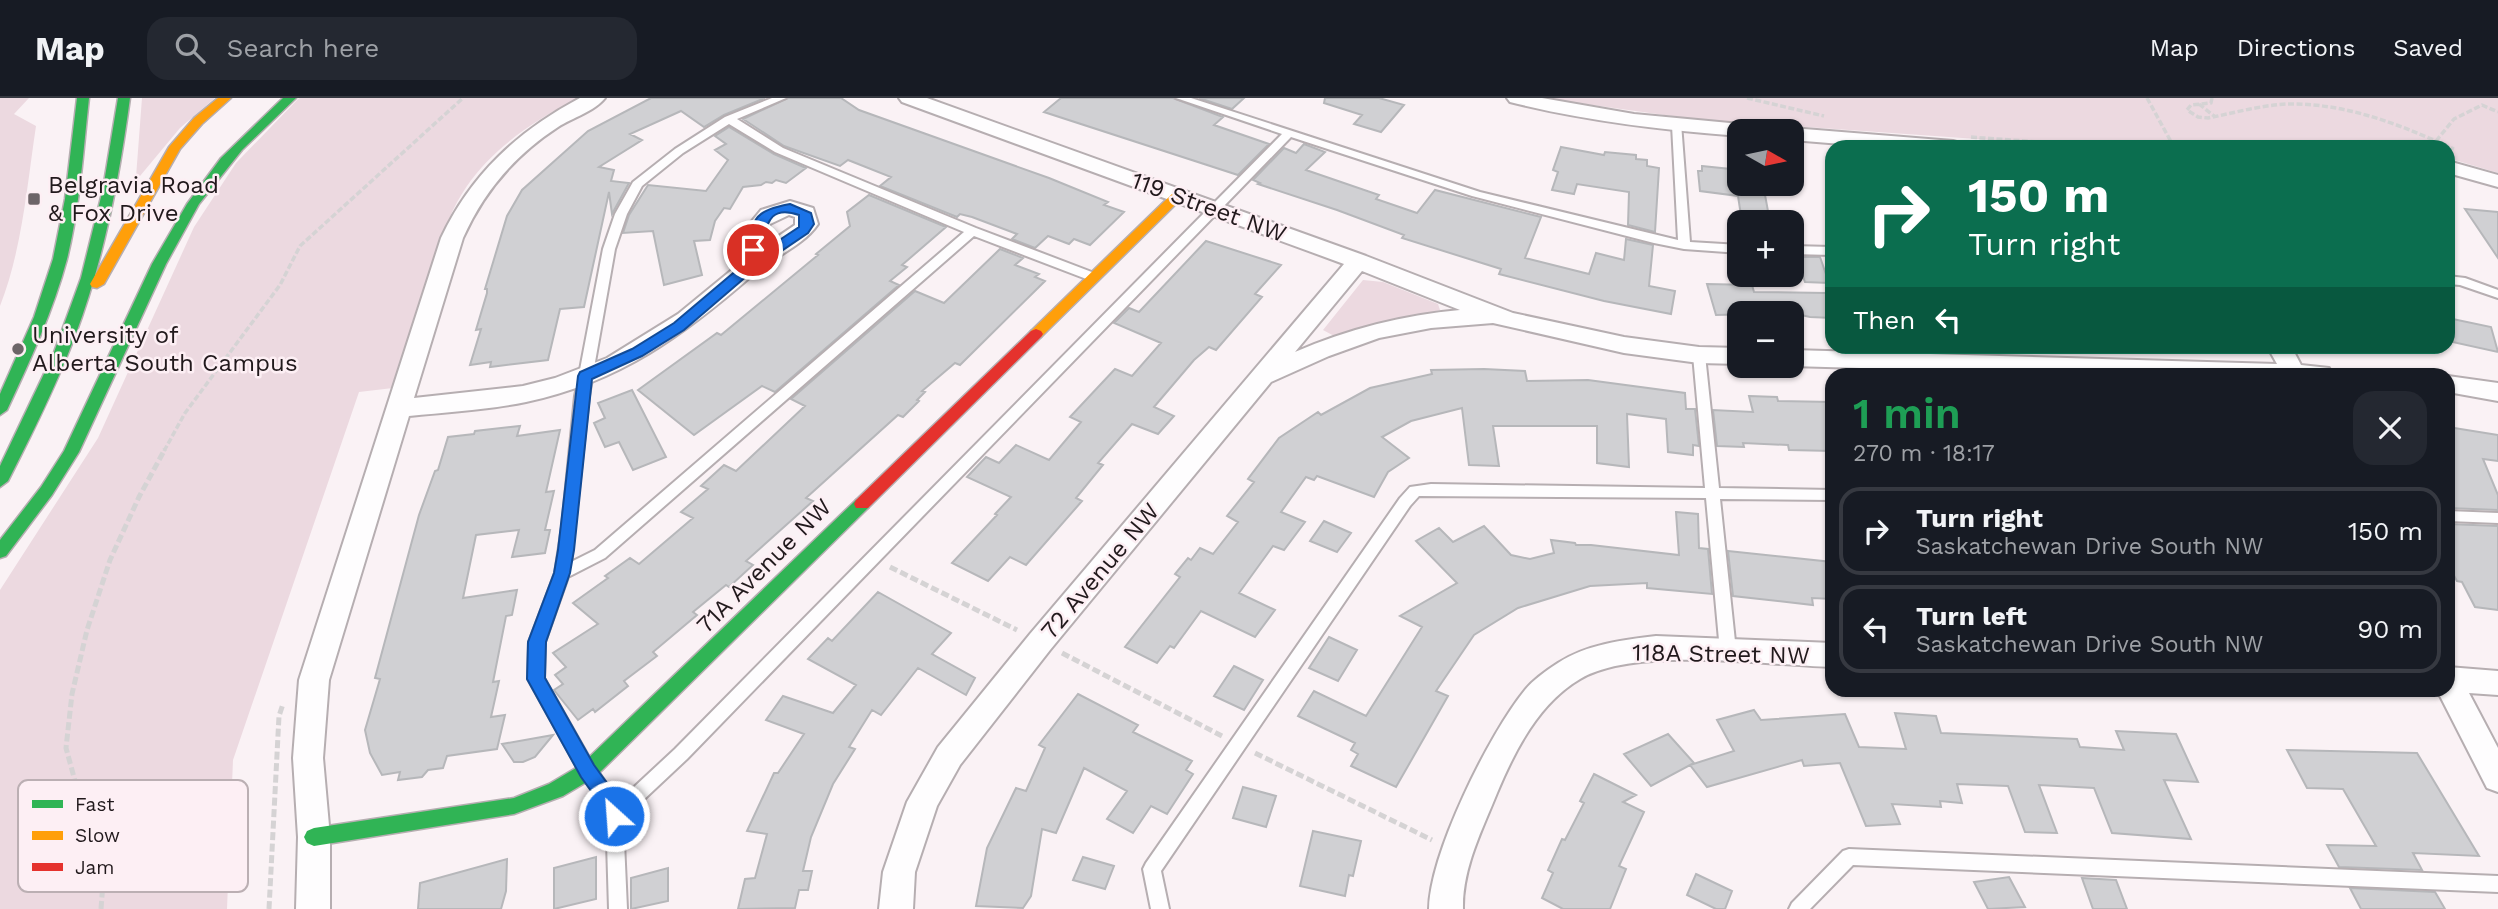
<!DOCTYPE html>
<html lang="en">
<head>
<meta charset="utf-8">
<style>
	body { margin:0; font-family:"Work Sans",sans-serif; background:#242831; color:#f1f3f6; height:100vh; display:flex; flex-direction:column; font-size:26px; white-space:nowrap }
	* { box-sizing:border-box; margin:0 }
	p { font-size:23px; color:#9ea1a6 }
	.icon { flex:none; width:38px; height:38px; fill:none; stroke:currentColor; stroke-width:2; stroke-linecap:round; stroke-linejoin:round }
	.map { position:relative; flex:1; overflow:hidden }
	.details { position:absolute; left:1825px; top:270px; width:630px; height:329px; display:flex; flex-direction:column; background:#171b24; border-radius:21px; box-shadow:0 2px 5px #0004 }
	.details>* { flex:none }
	.banner { position:absolute; left:1825px; top:42px; width:630px; height:214px; border-radius:21px; box-shadow:0 2px 5px #0004; background:#0b6e4f; color:#fff; overflow:hidden }
	.needle { width:46px; rotate:99deg }
	.fabs { position:absolute; left:1727px; top:21px; display:grid; gap:14px }
	.fabs a { display:grid; place-items:center; width:77px; height:77px; border-radius:14px; background:#171b24; box-shadow:0 2px 5px #0004; font-size:35px }
	.pin { position:absolute; display:grid; place-items:center; width:60px; height:60px; color:#fff; margin:-30px; border:4px solid #fff; border-radius:50%; box-shadow:0 2px 7px #0007 }
	.me { position:absolute; width:77px; margin:-38px; rotate:334deg; stroke-linejoin:round; filter:drop-shadow(0 0 5px #0008) }
	.turn { display:flex; align-items:center; gap:24px; height:147px; padding:0 28px; font-size:32px }
	.turn .icon { width:91px; height:91px; stroke-width:2.5 }
	.turn b { display:block; font-size:49px; line-height:60px }
	.then { display:flex; align-items:center; height:66px; padding:0 28px; background:#0003; gap:14px; font-size:26px }
	.round { display:grid; place-items:center; flex:none; width:74px; height:74px; border-radius:21px; background:#242831 }
	.summary { display:flex; align-items:center; justify-content:space-between; height:119px; padding:0 28px }
	h1 { font-size:42px; font-weight:600; line-height:52px; color:#1e9e55 }
	ul { padding:0; list-style:none }
	li { display:flex; align-items:center; gap:21px; height:88px; margin:0 14px 10px; padding:0 14px; border:4px solid #363941; border-radius:21px }
	li div { flex:1 }
	li b { display:block; font-size:26px }
	li em { font-style:normal }
	header { display:flex; align-items:center; gap:42px; box-sizing:border-box; height:98px; padding:0 35px; background:#171b24; border-bottom:2px solid #363941 }
	header strong { font-size:33px }
	nav { display:flex; gap:38px; margin-inline-start:auto; font-size:24px }
	.search { width:490px; height:63px; background:#242831; display:flex; align-items:center; gap:18px; box-sizing:border-box; padding:0 24px; border-radius:21px; color:#9ea1a6; font-size:26px }
	.map>svg:first-child { display:block }
	.green { fill:#ecd9e0 }
	.building { fill:#d0d0d3; stroke:#b6b7ba; stroke-width:2 }
	.lines { fill:none; stroke-linecap:round; stroke-linejoin:round }
	.lane-casing { stroke:#b6aeb1; stroke-width:4 }
	.street-casing { stroke:#b6aeb1; stroke-width:4 }
	.fast-casing { stroke:#b6aeb1; stroke-width:3 }
	.slow-casing { stroke:#b6aeb1; stroke-width:3 }
	.jam-casing { stroke:#b6aeb1; stroke-width:3 }
	.path-far1 { stroke:#d5d3d4; stroke-width:3.5; stroke-dasharray:6 2.5; stroke-linecap:butt }
	.path { stroke:#d5d3d4; stroke-width:5; stroke-dasharray:8 3.5; stroke-linecap:butt }
	.lane { fill:#fefdfe; fill-rule:evenodd }
	.street { fill:#fefdfe; fill-rule:evenodd }
	.fast { fill:#30b455; fill-rule:evenodd }
	.slow { fill:#ff9f0a; fill-rule:evenodd }
	.jam { fill:#e5322d; fill-rule:evenodd }
	.route { fill:#1a73e8; stroke:#114b97; stroke-width:2 }
	.poi-dot { fill:#6d6568; stroke:#fdeff4; stroke-width:2.5 }
	.labels { text-anchor:middle; dominant-baseline:central; stroke-width:5; stroke-linejoin:round; paint-order:stroke }
	.poi-label { font-size:24px; fill:#21191c; stroke:#fdeff4; text-anchor:start }
	.street-label { font-size:24px; fill:#21191c; stroke:#fdeff4 }
	.key { fill:#fdeff4; stroke:#bbafb3; stroke-width:2 }
	.key-label { font-size:19px; fill:#21191c }
</style>
</head>
<body>
<header>
<strong>Map</strong>
<div class="search"><svg class="icon" aria-label="search" viewBox="0 0 24 24"><circle cx="10" cy="10" r="6"/><path d="M15 15l6 6"/></svg>Search here</div>
<nav><a>Map</a><a>Directions</a><a>Saved</a></nav>
</header>
<div class="map">
<svg width="2498" height="811" viewBox="0 0 2498 811">
	<rect width="100%" height="100%" fill="#faf2f5"/>
	<path class="green" d="M0,0h29l-15,16 22,12c-9,60 -14,124 -36,180z
		M142,0h73l-35,30 -40,48 -4,1z
		M299,0h281c-42,19 -86,49 -113,88 -19,27 -28,59 -37,89 -13,38 -25,75 -37,113l-34,4 -126,368 -6,149h-227v-319l98,-152 96,-211 42,-64z
		M1542,0h956v75l-50,-15v-11h-356l-399,-28z
		M1363,182l20,2 55,22 2,6 -104,27 -13,-7z"/>
	<path class="building" d="M651,0h114l-41,17 -20,12 -23,-16 -51,23 12,6 -43,27 15,3 -3,11 18,2 -17,31 -3,-22 -25,115 -24,2 -12,51 -58,7 1,-5 -21,3 11,-36 -5,1 11,-37v-4h-2l22,-73 15,-26 66,-59z
		M788,0h53l18,12 190,68 59,24 -4,3 20,7 -34,33 -16,-6 -5,5 -21,-8 -13,12 -23,-9 5,-5 -45,-17 -12,-3 -3,3 -77,-31 11,-9 -43,-17 -8,6 -56,-20 -41,-27z
		M1061,0h112l50,19 -9,8 55,19 -31,31 -194,-63z
		M1199,0h45l-12,11z
		M1325,0h54l25,7 -23,27 -27,-8 8,-9 -38,-12z
		M729,29l45,27 32,14 -20,15 -10,-3 -4,3 -6,-1 -5,3 -18,2 -13,22 -6,-1 -9,13 -5,19 -16,1 8,34 -38,10 -11,-54 -30,2 6,-18 19,-30 58,6 22,-31 -13,-10 11,-6 -11,-8z
		M1304,46l21,8 -19,18 73,25 -3,4 41,14 18,-23 106,27 -16,41 64,16 7,-21 28,7 2,-21 27,6 -4,41 26,5 -4,23 -67,-13 -105,-27 2,-5 -99,-31 2,-3 -67,-25 -79,-26 2,-1 -7,-3 31,-32 12,5z
		M1561,49l43,8 1,-3 31,3v4l11,1v6l12,2 -4,64 -27,-7 1,-33 -52,-8 -3,10 -22,-4 6,-18 -5,-2z
		M1702,68l38,4v14h23l7,38h-28l-4,-26 -38,-5 -2,-20h4z
		M869,97l77,32 -44,38 5,2 -17,14 9,4 -124,107 -13,-6 -68,49 -56,-45 79,-57 4,2 97,-80 -2,-1 34,-28 -3,-14z
		M2465,111l33,3v46z
		M1206,143l75,24 -26,29 7,3 -46,53 -7,-3 -15,13 -40,47 20,9 -16,18 -26,-10 -34,39 5,2 -27,33 6,3 -56,64 -16,-8 -22,24 -36,-18 45,-48 -2,-1 16,-17 -44,-20 19,-20 13,6 17,-18 33,15 32,-38 -11,-5 45,-48 17,7 29,-33 -47,-20 15,-15 10,4z
		M1000,151l23,9 -8,7 24,9 -4,3 10,4 -85,84 -5,-2 -33,28 3,1 -8,8 2,1 -16,16 -5,-2 -92,83 7,3 -67,60 7,4 -24,22 -3,-2 -33,27 4,3 -44,37 4,4 -33,25 4,5 -33,26 -2,-3 -15,11 -24,-30 9,-6 -8,-9 11,-8 -13,-14 45,-29 -25,-21 35,-25 -3,-2 25,-18 9,6 54,-46 -12,-6 27,-23 -7,-3 23,-21 12,6 69,-65 -14,-7 124,-108 29,12z
		M1796,159h24l9,26 -24,-1z
		M1707,186l45,1 2,7 72,1 6,25 -22,-1 -18,-4 -76,2z
		M2448,220l43,9 7,25 -50,-11z
		M1484,271l41,2 2,10 61,-1 97,13 1,16h9l4,37 -6,-1v10l-25,-3 -2,-33 -39,-5 2,53 -32,-4v-37h-104l6,40 -30,-1 -7,-57 -51,13 -29,16 27,21 -21,14 -14,25 -57,-21 -3,4 -8,-3 -25,35 24,10 -21,28 -11,-4 -34,47 36,17 -20,27 -54,-26 -27,37 -4,-2 -13,17 -32,-16 55,-70 -5,-3 13,-16 3,2 9,-12 13,6 25,-32 -11,-6 27,-34 -6,-3 31,-41 39,-26 3,3 49,-27 62,-14 -1,-4z
		M632,292l34,67 -33,13 -14,-28 -14,5 -11,-24 11,-5 -7,-15z
		M1749,298l28,1 1,4 54,1v49l-43,-1 -1,-5 -45,-2 1,4 -27,-1 -4,-36 40,2z
		M520,328l-3,10 43,-6 -14,62 8,-1 -9,39h5l-5,23 -33,4 7,-27 -43,5 -13,63 54,-8 -5,25 -6,1 -13,66 6,-1 -8,36 14,-2 -8,34 -50,7 -4,12 -15,2 -6,7 -24,3 2,-8 -18,3 -12,-22 -5,-23 15,-51 -5,-1 44,-163 16,-44 3,-1 10,-33 26,-3 1,-3z
		M2448,329l50,8v26l-15,-2 15,36v15l-50,-2z
		M1676,414l22,2 1,34 9,1 4,45 -65,-6v-5l-57,3 -72,22 -44,27 -38,56 12,5 -52,91 -45,-21 7,-12 -7,-4 4,-7 -57,-27 16,-25 52,25 56,-89 -22,-11 57,-33 -41,-42 23,-13 14,14 31,-16 27,29 19,4 24,-6 -3,-13 24,3 1,2h15l88,10z
		M1324,423l27,12 -14,19 -27,-11z
		M2448,426l50,2v84l-23,-3 -13,-25 -5,-1 -9,-16z
		M1728,453l104,11v37l-20,-1 1,7 -80,-9z
		M878,494l73,41 -19,21 43,24 -9,17 -48,-27 -37,47 -9,-5 -23,37 6,2 -22,35 -22,53 -8,34h9l-4,19h-9l-4,18 -57,1 7,-30 10,-1 12,-44 -20,-3 27,-58h4l26,-39 -38,-14 17,-24 50,17 23,-28 -48,-26 20,-21 4,3z
		M1329,539l28,13 -19,31 -29,-13z
		M1234,568l29,14 -19,30 -30,-14z
		M1078,596l60,31 -5,7 59,29 -6,9 7,4 -26,40 -16,-8 -18,27 -26,-14 20,-28 -43,-23 -28,65 -14,-4 -11,67 -8,12 -47,-2 11,-58 29,-60 10,3 19,-43 -6,-3z
		M1754,612l7,10 84,-6 14,33 47,2 -11,-36 41,3 5,17 136,6 3,8 44,3 -8,-19 60,3 22,48 -34,-2 27,59 -79,-6 -18,-45 -55,-3 18,48 -32,-1 -17,-46 -51,-2 5,19 -22,-2 1,6 -49,-3 8,20 -34,2 -26,-63 -36,3 -2,-6 -95,27 -17,-22 44,-14 -17,-31z
		M1668,636l26,29 -43,23 -27,-32z
		M553,637l-18,22 -12,5h-9l-12,-18z
		M2287,652l130,3 62,103 -66,-3 9,17 -83,-3 -12,-22 49,1 -33,-57 -36,-1z
		M1594,676l42,21 -13,7 21,10 -25,54 7,3 -16,40h-47l-21,-11 11,-25 -5,-3 14,-31 3,1 19,-37 -4,-2z
		M1243,689l33,9 -10,31 -33,-9z
		M1313,733l48,10 -8,35 -4,-1 -4,21 -45,-10z
		M596,759v42l-42,10v-41z
		M1083,759l31,9 -9,23 -32,-9z
		M507,761l-1,32 -5,18h-83l2,-26z
		M668,770v33l-37,8v-31z
		M1696,776l36,17 -7,18h-9l-29,-14z
		M2009,779l16,30 -37,2 -14,-27z
		M2082,780l34,2 11,29h-34z
		M2350,790l85,4 10,17h-84z"/>
	<g class="lines">
		<defs>
			<path id="lane" d="M772,0h14l-49,21 46,29 193,80 121,46 2,3 -6,4 -4,-1 -115,-44 -369,322 -37,19 -23,65 -1,36 50,88 25,35 56,-52 607,-615 -106,-36h15l289,94 198,48 -6,-115 1,-2h8l9,119 50,3v8l-56,-4 -30,-6 -182,-47 -181,-59 -604,622 -64,60 4,90h-18l-3,-100 -24,-33 -54,-97 1,-37 26,-69 7,-46 13,-131 28,-147 12,-35 18,-32 42,-33 50,-32zM729,26l46,28 189,80 -369,318 -24,12 18,-166 26,-147 12,-35 15,-28 41,-33z
				M1792,148l40,1v8l-40,-1z
				M2448,178l17,2 33,12v8l-38,-13 -12,-1z
				M1699,253l6,4 14,133 113,2v10l-112,-1 16,152 -3,4 -5,2 -5,-2 -3,-4 -14,-153 -287,-2 -9,10 -249,365 8,38h-18l-8,-40 3,-6 254,-365 10,-11 21,-3 274,4 -12,-133z
				M2448,413l50,2v10l-50,-2z
				M1849,751l649,27v16l-645,-27 -43,44h-21l3,-6 51,-52z"/>
			<path id="street" d="M580,0h25c-10,13 -33,20 -47,29 -43,28 -74,64 -95,111l-49,160 109,-12 32,-8 52,-20 71,-44 61,-50 8,-37 14,-17 29,-9 23,7 5,16c-15,22 -43,32 -63,49 -71,62 -135,109 -229,129 -39,8 -78,10 -117,14l-80,264 -6,78 7,79v72h-34l2,-72 -5,-79 6,-78 142,-442c30,-64 77,-107 139,-140zM789,117l6,2v8l-31,21 6,-22z
				M899,0h28l439,158 147,57 111,24 75,10 41,1v16l-41,-1 -75,-10 -131,-30 -62,5 -52,10 -50,18 -58,26 -221,268 -90,115 -23,41 -22,66 -2,37h-34l4,-37 24,-70 31,-55 92,-113 314,-370 -442,-162zM1362,173l98,39c-57,5 -112,19 -165,42z
				M1507,0h35l92,16 117,11 7,2 3,4h-21v5c-78,-6 -154,-15 -230,-34z
				M1792,30l161,13 7,2 3,4h-85l-86,-7v-9h-8z
				M2448,63l50,14v12l-50,-14z
				M2267,248h24l10,19 28,3 3,6h-267l-274,-8 1,-16 485,14z
				M2448,278l50,7v18l-50,-9z
				M1656,538l176,7v24c-66,-2 -197,-21 -252,12 -41,24 -65,71 -83,114 -15,37 -35,76 -34,116h-34c1,-56 60,-175 96,-219 8,-10 22,-20 33,-27 29,-19 65,-23 98,-27z
				M2448,569l50,4v24l-29,-2 29,55v44l-11,-4 -50,-98h11z"/>
			<path id="fast" d="M77,0h12c-6,54 -9,108 -22,161 -14,52 -37,102 -60,151l-7,5v-21l34,-77 19,-58 12,-60z
				M118,0h12c-11,81 -26,161 -55,238 -19,50 -43,98 -67,145l-8,6v-21l53,-111 28,-77 22,-89z
				M283,0h13l-54,52 -43,54 -33,60 -87,188 -27,43 -46,61 -6,2v-18l41,-53 23,-36 88,-187 35,-60 34,-46z
				M862,400l6,2 2,4 -2,4 -273,269 -32,19 -49,18 -200,32 -7,-3 -3,-6 3,-6 7,-3 200,-30 35,-14 32,-19 275,-265z"/>
			<path id="slow" d="M218,0h13l-29,26 -22,25 -76,135 -7,4 -5,-1 -2,-3 79,-137 25,-29z
				M1177,94l4,1v6l-140,138h-10l-2,-3 2,-3 142,-138z"/>
			<path id="jam" d="M1036,231l5,2 2,3 -2,3 -173,171h-12l-2,-4 2,-4 175,-169z"/>
		</defs>
		<use href="#lane" class="lane-casing"/>
		<use href="#street" class="street-casing"/>
		<use href="#fast" class="fast-casing"/>
		<use href="#slow" class="slow-casing"/>
		<use href="#jam" class="jam-casing"/>
		<path class="path-far1" d="M1747,0l77,18
			M2147,0l27,49
			M2212,0l-1,5 -20,2 -4,5 11,7 10,1c26,-5 53,-13 80,-14 59,-1 113,21 166,45
			M2199,6l15,12
			M1971,39l134,10
			M2436,43l18,-22 28,-14 16,7
			M2322,49l39,-3 33,3
			M164,353l21,-38 95,-128 20,-39 163,-148"/>
		<path class="path" d="M890,469l127,63
			M1062,555l160,83
			M1255,655l177,87
			M101,811l2,-26 -37,-135 6,-54 15,-64 23,-70 29,-63 26,-48
			M269,811l10,-193 4,-12"/>
		<use href="#lane" class="lane"/>
		<use href="#street" class="street"/>
		<use href="#fast" class="fast"/>
		<use href="#slow" class="slow"/>
		<use href="#jam" class="jam"/>
	</g>
	<path class="route" d="M790,106l21,9 3,11 -6,9 -53,36 -71,61 -42,26 -50,23 -18,171 -4,23 -24,69 -1,36 49,87 26,36 3,15 -3,7 -6,2 -7,-2 -3,-14 -23,-32 -54,-98 1,-37 26,-69 4,-23 20,-174 2,-4 52,-23 42,-26 71,-60 54,-36v-12c-34,-12 -32,16 -41,38l-5,1 -7,-4c8,-34 9,-39 44,-46z"/>
	<g class="poi-dot">
		<rect x="27" y="94" width="14" height="14" rx="3.5"/>
		<circle cx="18" cy="251" r="7"/>
	</g>
	<g class="labels">
		<g class="poi-label">
			<text x="48" y="87">Belgravia Road<tspan x="48" dy="28">&amp; Fox Drive</tspan></text>
			<text x="32" y="237">University of<tspan x="32" dy="28">Alberta South Campus</tspan></text>
		</g>
		<g class="street-label">
			<text transform="translate(1209 109) rotate(20)">119 Street NW</text>
			<text transform="translate(764 468) rotate(-45)">71A Avenue NW</text>
			<text transform="translate(1100 473) rotate(-50)">72 Avenue NW</text>
			<text transform="translate(1721 556) rotate(1)">118A Street NW</text>
		</g>
	</g>
	<rect x="18" y="682" width="230" height="112" rx="10" class="key"/>
	<rect x="32" y="702" width="31" height="8" fill="#30b455"/>
	<rect x="32" y="733" width="31" height="9" fill="#ff9f0a"/>
	<rect x="32" y="765" width="31" height="8" fill="#e5322d"/>
	<g class="key-label">
		<text x="75" y="713">Fast</text>
		<text x="75" y="744">Slow</text>
		<text x="75" y="776">Jam</text>
	</g>
</svg>
<div class="fabs">
<a><svg class="needle" viewBox="-14 -14 28 28"><path d="M0-13l5 13h-10z" fill="#e53935"/><path d="M0 13l5-13h-10z" fill="#9ea1a6"/></svg></a>
<a>+</a>
<a>−</a>
</div>
<div class="pin" style="left:753px;top:152px;background:#d93025"><svg class="icon" aria-label="arrive" viewBox="0 0 24 24"><path d="M6 21V4h12l-3 4 3 4H6"/></svg></div>
<svg class="me" style="left:614px;top:718px" viewBox="-20 -20 40 40"><circle r="17" fill="#1a73e8" stroke="#fff" stroke-width="3"/><path d="M0-11L8 9 0 5-8 9z" fill="#fff"/></svg>
<div class="banner">
<div class="turn"><svg class="icon" aria-label="right" viewBox="0 0 24 24"><path d="M7 20v-9h11M14 6l5 5-5 5"/></svg><div><b>150 m</b>Turn right</div></div>
<div class="then">Then<svg class="icon" aria-label="left" viewBox="0 0 24 24"><path d="M17 20v-9H6M10 6l-5 5 5 5"/></svg></div>
</div>
<section class="details">
<div class="summary"><div><h1>1 min</h1><p>270 m · 18:17</p></div><a class="round"><svg class="icon" aria-label="close" viewBox="0 0 24 24"><path d="M6 6l12 12M18 6L6 18"/></svg></a></div>
<ul>
<li><svg class="icon" aria-label="right" viewBox="0 0 24 24"><path d="M7 20v-9h11M14 6l5 5-5 5"/></svg><div><b>Turn right</b><p>Saskatchewan Drive South NW</p></div><em>150 m</em></li>
<li><svg class="icon" aria-label="left" viewBox="0 0 24 24"><path d="M17 20v-9H6M10 6l-5 5 5 5"/></svg><div><b>Turn left</b><p>Saskatchewan Drive South NW</p></div><em>90 m</em></li>
</ul>
</section>
</div>
</body>
</html>
